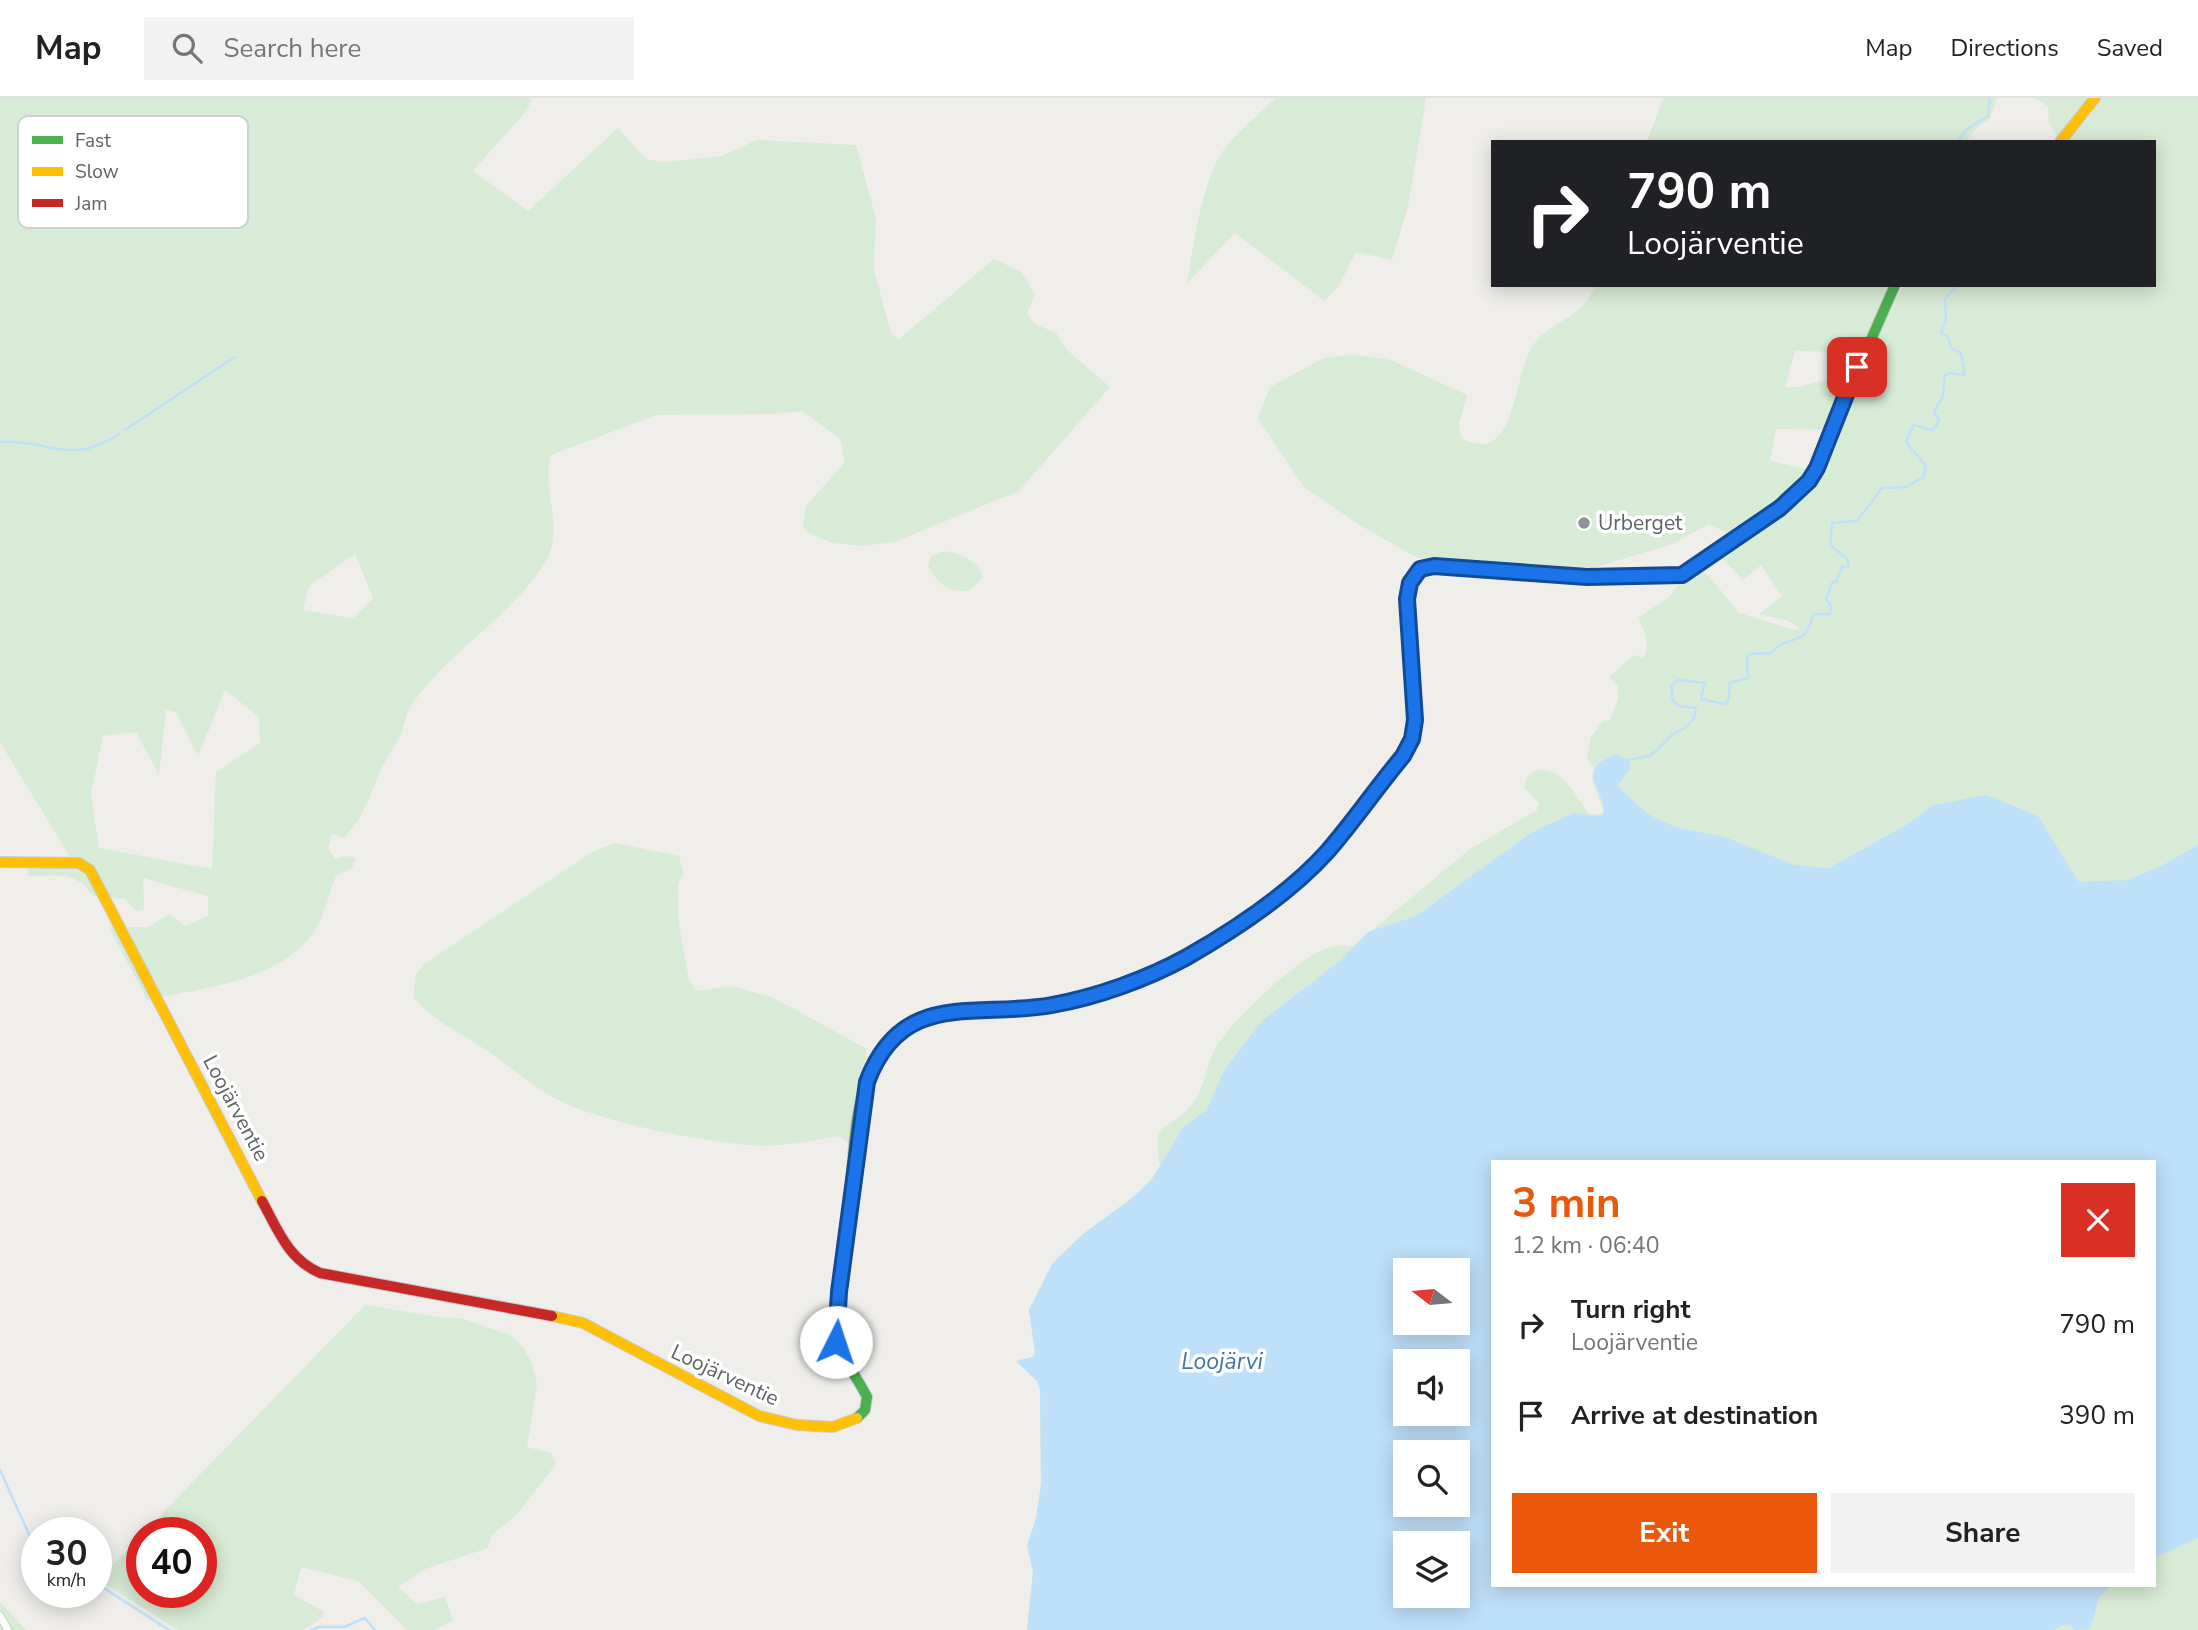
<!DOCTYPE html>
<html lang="en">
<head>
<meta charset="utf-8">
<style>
	body { margin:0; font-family:"Nunito Sans",sans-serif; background:#f2f2f2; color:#222; height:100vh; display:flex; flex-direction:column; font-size:26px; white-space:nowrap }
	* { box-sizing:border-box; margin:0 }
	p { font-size:23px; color:#767676 }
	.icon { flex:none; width:38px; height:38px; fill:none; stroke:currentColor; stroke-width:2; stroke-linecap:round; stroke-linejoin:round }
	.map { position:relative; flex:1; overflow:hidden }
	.drawer { position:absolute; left:1491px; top:1062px; width:665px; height:427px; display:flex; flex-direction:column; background:#fff; border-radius:0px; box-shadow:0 4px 18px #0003 }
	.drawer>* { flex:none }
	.hud { position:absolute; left:1491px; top:42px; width:665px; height:147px; border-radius:0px; box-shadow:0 4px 18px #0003; background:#202124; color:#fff; overflow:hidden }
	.needle { width:46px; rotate:286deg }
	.tools { position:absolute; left:1393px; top:1160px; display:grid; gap:14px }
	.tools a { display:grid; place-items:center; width:77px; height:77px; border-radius:0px; background:#fff; box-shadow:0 4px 18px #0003; font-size:35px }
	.speed { position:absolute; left:21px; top:1419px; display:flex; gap:14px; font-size:35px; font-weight:700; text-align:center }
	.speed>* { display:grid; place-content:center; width:91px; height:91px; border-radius:50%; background:#fff; box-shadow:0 4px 18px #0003; line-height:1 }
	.speed small { font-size:18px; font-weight:400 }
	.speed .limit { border:10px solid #d22; background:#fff; color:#111 }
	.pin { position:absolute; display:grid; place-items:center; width:60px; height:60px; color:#fff; margin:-30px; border-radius:14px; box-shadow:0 4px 10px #0006 }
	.me { position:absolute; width:77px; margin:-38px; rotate:4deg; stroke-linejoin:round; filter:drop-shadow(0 0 5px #0008) }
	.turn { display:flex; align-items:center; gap:24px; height:147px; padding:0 21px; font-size:32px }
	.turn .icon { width:91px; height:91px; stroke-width:2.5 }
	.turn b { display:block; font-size:49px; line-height:60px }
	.round { display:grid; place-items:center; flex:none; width:74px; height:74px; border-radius:0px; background:#f2f2f2 }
	.summary { display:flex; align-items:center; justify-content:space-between; height:119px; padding:0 21px }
	h1 { font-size:42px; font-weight:700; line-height:52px; color:#ea580c }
	.primary-button { display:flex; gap:14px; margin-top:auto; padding:14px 21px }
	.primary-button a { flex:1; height:80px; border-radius:0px; background:#ea580c; color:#fff; font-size:28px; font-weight:700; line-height:80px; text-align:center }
	.primary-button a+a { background:#f2f2f2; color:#222 }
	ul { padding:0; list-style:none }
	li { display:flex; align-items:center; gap:21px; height:91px; padding:0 21px }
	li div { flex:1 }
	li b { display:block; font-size:26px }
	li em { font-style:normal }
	header { display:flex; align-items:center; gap:42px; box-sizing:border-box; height:98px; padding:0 35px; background:#fff; border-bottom:2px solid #e0e0e0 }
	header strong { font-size:33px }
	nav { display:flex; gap:38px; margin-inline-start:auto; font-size:24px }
	.search { width:490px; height:63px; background:#f2f2f2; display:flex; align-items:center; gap:18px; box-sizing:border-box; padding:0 24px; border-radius:0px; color:#767676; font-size:26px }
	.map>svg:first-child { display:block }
	.green { fill:#d8ebd6; fill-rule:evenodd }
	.water { fill:#bfe0f9; fill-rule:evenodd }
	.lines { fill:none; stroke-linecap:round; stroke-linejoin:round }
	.stream { stroke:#bfe0f9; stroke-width:2.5 }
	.street-casing { stroke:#cbcccc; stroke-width:9 }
	.fast-casing { stroke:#cacacb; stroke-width:12 }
	.slow-casing { stroke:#cacacb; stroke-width:12 }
	.jam-casing { stroke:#cacacb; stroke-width:12 }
	.street { stroke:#fdfcfc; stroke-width:7 }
	.fast { stroke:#4caf50; stroke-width:10 }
	.slow { stroke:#ffc107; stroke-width:10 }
	.jam { stroke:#c62828; stroke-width:10 }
	.route-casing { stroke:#114b97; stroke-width:18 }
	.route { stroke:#1a73e8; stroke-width:12 }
	.poi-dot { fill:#919496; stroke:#fff; stroke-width:2.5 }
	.labels { text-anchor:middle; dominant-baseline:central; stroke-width:7; stroke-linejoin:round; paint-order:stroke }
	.poi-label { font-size:21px; fill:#5f6368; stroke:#fff; text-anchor:start }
	.street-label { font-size:21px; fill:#5f6368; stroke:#fff }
	.water-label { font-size:23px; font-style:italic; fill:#4174aa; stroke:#fff }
	.key { fill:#fff; stroke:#cfd0d2; stroke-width:2 }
	.key-label { font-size:19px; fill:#5f6368 }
</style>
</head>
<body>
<header>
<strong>Map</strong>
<div class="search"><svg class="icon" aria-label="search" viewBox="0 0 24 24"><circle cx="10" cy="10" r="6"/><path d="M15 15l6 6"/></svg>Search here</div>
<nav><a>Map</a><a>Directions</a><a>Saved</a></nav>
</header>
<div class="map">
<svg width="2198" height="1532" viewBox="0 0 2198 1532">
	<rect width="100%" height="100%" fill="#efeeea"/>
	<path class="green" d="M0,0h531l-3,11 -55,62 55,40 90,-83 28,31 19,3 57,-6 35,-16 99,5 20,74 -2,51 17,63 8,6 95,-80 27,13 14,22 -8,20 8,10 21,9 11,17 43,37 -91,104 -125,51 -33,4 -28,-3 -23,-9 -7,-7 3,-21 39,-44 -5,-23 -38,-28 -29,3 -117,1 -105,40c-10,33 14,73 -5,106 -34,56 -98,90 -135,145 -6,9 -6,20 -11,30 -5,10 -11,18 -16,28 -13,25 -19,55 -41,74l-11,-4 -4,14 7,11 13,-3 8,2 -4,10 -16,8c-7,18 -13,45 -25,60 -38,47 -109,52 -164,64l-38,-73h40l20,-13 16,12 23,-10v-20l-65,-18 1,31 -8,2 -11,-12 -32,-3c-18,-27 -36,-20 -65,-20v-18l42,-1 -70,-115zM355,456l18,44 -20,20 -50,-8 6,-24zM225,592l34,27 1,26 -44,29 -4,97 -113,-21 -8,-54 12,-58 33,-4 23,43 7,-65 10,2 22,44z
		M1275,0h151l-18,108 -16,54 -36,-8 -18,35 -14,14 -89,-68 -48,50c6,-36 16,-107 38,-135 14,-18 34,-33 50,-50z
		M1663,0h334l-7,21 -17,12 -7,11h-319z
		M2035,0h54l-31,39 -9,-14 -1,-17z
		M2099,0h99v783l-78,38 -214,-94 -11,6 -843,637 -25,162 6,-58 -6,-27 9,-26 5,-35 -1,-94 -3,-9 -21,-20 17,-4 2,-4 -6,-43 23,-46 31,-30 60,-45 17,-22c-9,-53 7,-31 33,-64 12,-16 13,-37 22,-54 13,-25 72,-79 97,-94 12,-7 27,-11 41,-9l117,-97 67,-39 2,-7 -15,-15c2,-8 3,-14 12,-17 24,-9 42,29 54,44l14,-2 -12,-34 2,-10 -7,-11 4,-21 12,-16 7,-1 8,-21v-13l-9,-9 25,-22 9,3c9,-12 1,-27 -5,-40l31,-21 17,-21 13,-6 10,6 30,37 56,17 4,-2 -10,-7 -30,-7 23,-18 -21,-31 -18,15 -22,-23 6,-8 77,-57 16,-24 50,-120 34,-63h250v-143h-87l25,-30z
		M1595,187h296l-33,67 -63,-1 -10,36c23,2 38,-12 60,-4l-19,47 -50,-1 -6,32 39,9 -10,14 -66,52 -24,-12 -37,20 -79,24 -175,-10 -60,-34 -54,-37 -46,-69 12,-31 54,-29 29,-4 38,6 76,35 -8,28 2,15c57,31 51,-66 73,-94 20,-26 48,-24 61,-59z
		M944,453c19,4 33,8 39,27l-14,13c-22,1 -30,-6 -41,-25l3,-10z
		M614,745l65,13 5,19 -6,8 1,42 10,56 9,10 33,-5 41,11 95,52 -14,98 -14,-11c-30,5 -61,12 -91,9 -53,-5 -144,-22 -192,-46 -24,-13 -47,-34 -70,-49 -26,-18 -52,-28 -73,-53l3,-22 8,-11 168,-112z
		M365,1207l73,12 23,1 49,17 14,13 8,16 5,20 -10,63 24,6 5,11 -37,48 -28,24 -3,12 -63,21 -27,18 19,17 28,-7 8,23 -18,10h-28l-49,-49 -57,-14 -7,28 30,17 -1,5 -20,13h-125l-79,-50 43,-46v58h59v-59h-58z
		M2198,1418v114h-191l44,-44h103v-51z
		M0,1504l1,1 25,27h-26z"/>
	<path class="water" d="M1616,656l12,6 3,7 -14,19 31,28 27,13 50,10 69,28 35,3 77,-43 27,-20 54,-10 51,21 41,66 49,-2 35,-15 35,-20v693l-44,20v-396h-661v424h617l-11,12 -9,31 -15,1 -5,-6 -8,1 -7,5h-1028l6,-58 -6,-27 9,-26 5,-35 -1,-94 -3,-9 -21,-20 17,-4 2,-4 -6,-43 23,-46 31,-30 47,-34 22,-21 32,-53 23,-16 17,-40 39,-50 78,-60 27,-28 48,-16 115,-83 42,-20 26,3 5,-3c0,-27 -31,-41 12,-59zM1405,1172h53v53h-53zM1405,1264h53v52h-53zM1405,1354h53v53h-53zM1405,1446h53v52h-53z"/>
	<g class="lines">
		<path class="stream" d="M1957,44l10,-13 21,-13 2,-18
			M125,332l110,-73
			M0,344c50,-3 69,25 119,-8
			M1628,662l21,-4 7,-5 17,-17 12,-6 9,-10 2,-10 -17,-2 -7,-6v-15l6,-5 27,3 -4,16 23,5 4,-3 2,-18 18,-5 -1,-21 3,-3 21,-1c19,-21 35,-4 42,-39h17l1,-8 -5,-7 6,-16 5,-2 5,-14 7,-1 -2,-7 -17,-14 2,-22 25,-2 25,-33 24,-1 17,-10 3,-11 -20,-24 7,-17 20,5 6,-9 -5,-10 9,-15 2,-21 5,-2 15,2 -4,-22 -10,-5 -3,-11 -7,-5 5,-12 -1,-21 13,-14
			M0,1372l32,71 5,4
			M96,1485l73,47
			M311,1532l8,-3h25l21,-9 10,12"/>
		<defs>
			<path id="street" d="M0,1518l8,14"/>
			<path id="fast" d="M1544,475l128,5 27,-12 81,-58 29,-27 86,-196
				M857,1320l8,-8 2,-13c-23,-45 -35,-39 -31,-96 4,-30 9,-59 13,-89 5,-49 2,-112 29,-155 35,-55 102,-42 156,-49 31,-4 62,-14 92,-25 74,-28 142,-72 198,-129"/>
			<path id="slow" d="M2060,44l35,-44
				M1324,756l79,-98 9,-17 3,-19 -8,-121 7,-22 20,-11 110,7
				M0,764l79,1 11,7 172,331
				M552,1218l31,7 176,93 38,9 36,2 24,-9"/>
			<path id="jam" d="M262,1103c16,29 26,58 58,72l232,43"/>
		</defs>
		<use href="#street" class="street-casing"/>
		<use href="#fast" class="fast-casing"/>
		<use href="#slow" class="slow-casing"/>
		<use href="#jam" class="jam-casing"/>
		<use href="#street" class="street"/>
		<use href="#fast" class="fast"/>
		<use href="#slow" class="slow"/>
		<use href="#jam" class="jam"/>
	</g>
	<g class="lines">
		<defs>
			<path id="route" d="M836,1244l3,-50 28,-210c35,-94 110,-63 185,-77 45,-8 95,-26 135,-48 49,-28 102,-63 140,-105 27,-31 50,-65 76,-96l9,-17 3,-19 -8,-121 3,-16 10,-14 14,-3 153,11 95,-2 98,-67 29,-27 8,-13 40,-101"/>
		</defs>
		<use href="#route" class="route-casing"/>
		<use href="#route" class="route"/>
	</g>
	<circle class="poi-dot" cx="1584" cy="425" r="7"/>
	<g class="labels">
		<g class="poi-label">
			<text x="1598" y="425">Urberget</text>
		</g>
		<g class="street-label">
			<text transform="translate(236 1010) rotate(62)">Loojärventie</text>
			<text transform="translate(725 1277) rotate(25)">Loojärventie</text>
		</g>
		<g class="water-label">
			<text x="1222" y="1263">Loojärvi</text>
		</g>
	</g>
	<rect x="18" y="18" width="230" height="112" rx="10" class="key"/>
	<rect x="32" y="38" width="31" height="8" fill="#4caf50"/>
	<rect x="32" y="69" width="31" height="9" fill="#ffc107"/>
	<rect x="32" y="101" width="31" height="8" fill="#c62828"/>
	<g class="key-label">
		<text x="75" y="49">Fast</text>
		<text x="75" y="80">Slow</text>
		<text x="75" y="112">Jam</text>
	</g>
</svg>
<div class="tools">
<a><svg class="needle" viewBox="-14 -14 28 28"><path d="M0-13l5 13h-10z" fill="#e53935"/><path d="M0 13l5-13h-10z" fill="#767676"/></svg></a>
<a><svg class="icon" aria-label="sound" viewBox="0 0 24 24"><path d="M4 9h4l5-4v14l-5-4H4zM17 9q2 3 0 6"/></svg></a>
<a><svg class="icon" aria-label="search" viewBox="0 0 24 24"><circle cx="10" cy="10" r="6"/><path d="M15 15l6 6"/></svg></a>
<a><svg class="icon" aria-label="layers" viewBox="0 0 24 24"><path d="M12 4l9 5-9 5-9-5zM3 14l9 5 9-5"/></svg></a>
</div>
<div class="speed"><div>30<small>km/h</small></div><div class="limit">40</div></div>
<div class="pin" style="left:1857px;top:269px;background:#d93025"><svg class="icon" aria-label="arrive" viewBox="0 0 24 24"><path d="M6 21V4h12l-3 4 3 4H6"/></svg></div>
<svg class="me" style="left:836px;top:1244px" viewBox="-20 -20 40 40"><circle r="19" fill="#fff"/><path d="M0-13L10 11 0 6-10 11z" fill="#1a73e8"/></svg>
<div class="hud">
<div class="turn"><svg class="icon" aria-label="right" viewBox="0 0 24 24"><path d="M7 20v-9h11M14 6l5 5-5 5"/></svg><div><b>790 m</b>Loojärventie</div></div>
</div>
<section class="drawer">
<div class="summary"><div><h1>3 min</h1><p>1.2 km · 06:40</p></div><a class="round" style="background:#d93025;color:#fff"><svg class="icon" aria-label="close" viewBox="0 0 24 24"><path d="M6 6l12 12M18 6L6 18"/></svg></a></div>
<ul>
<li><svg class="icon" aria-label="right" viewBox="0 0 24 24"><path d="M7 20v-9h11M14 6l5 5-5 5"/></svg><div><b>Turn right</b><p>Loojärventie</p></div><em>790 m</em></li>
<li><svg class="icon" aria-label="arrive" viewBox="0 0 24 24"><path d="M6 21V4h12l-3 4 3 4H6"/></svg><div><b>Arrive at destination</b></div><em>390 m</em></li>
</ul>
<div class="primary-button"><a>Exit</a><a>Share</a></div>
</section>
</div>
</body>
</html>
